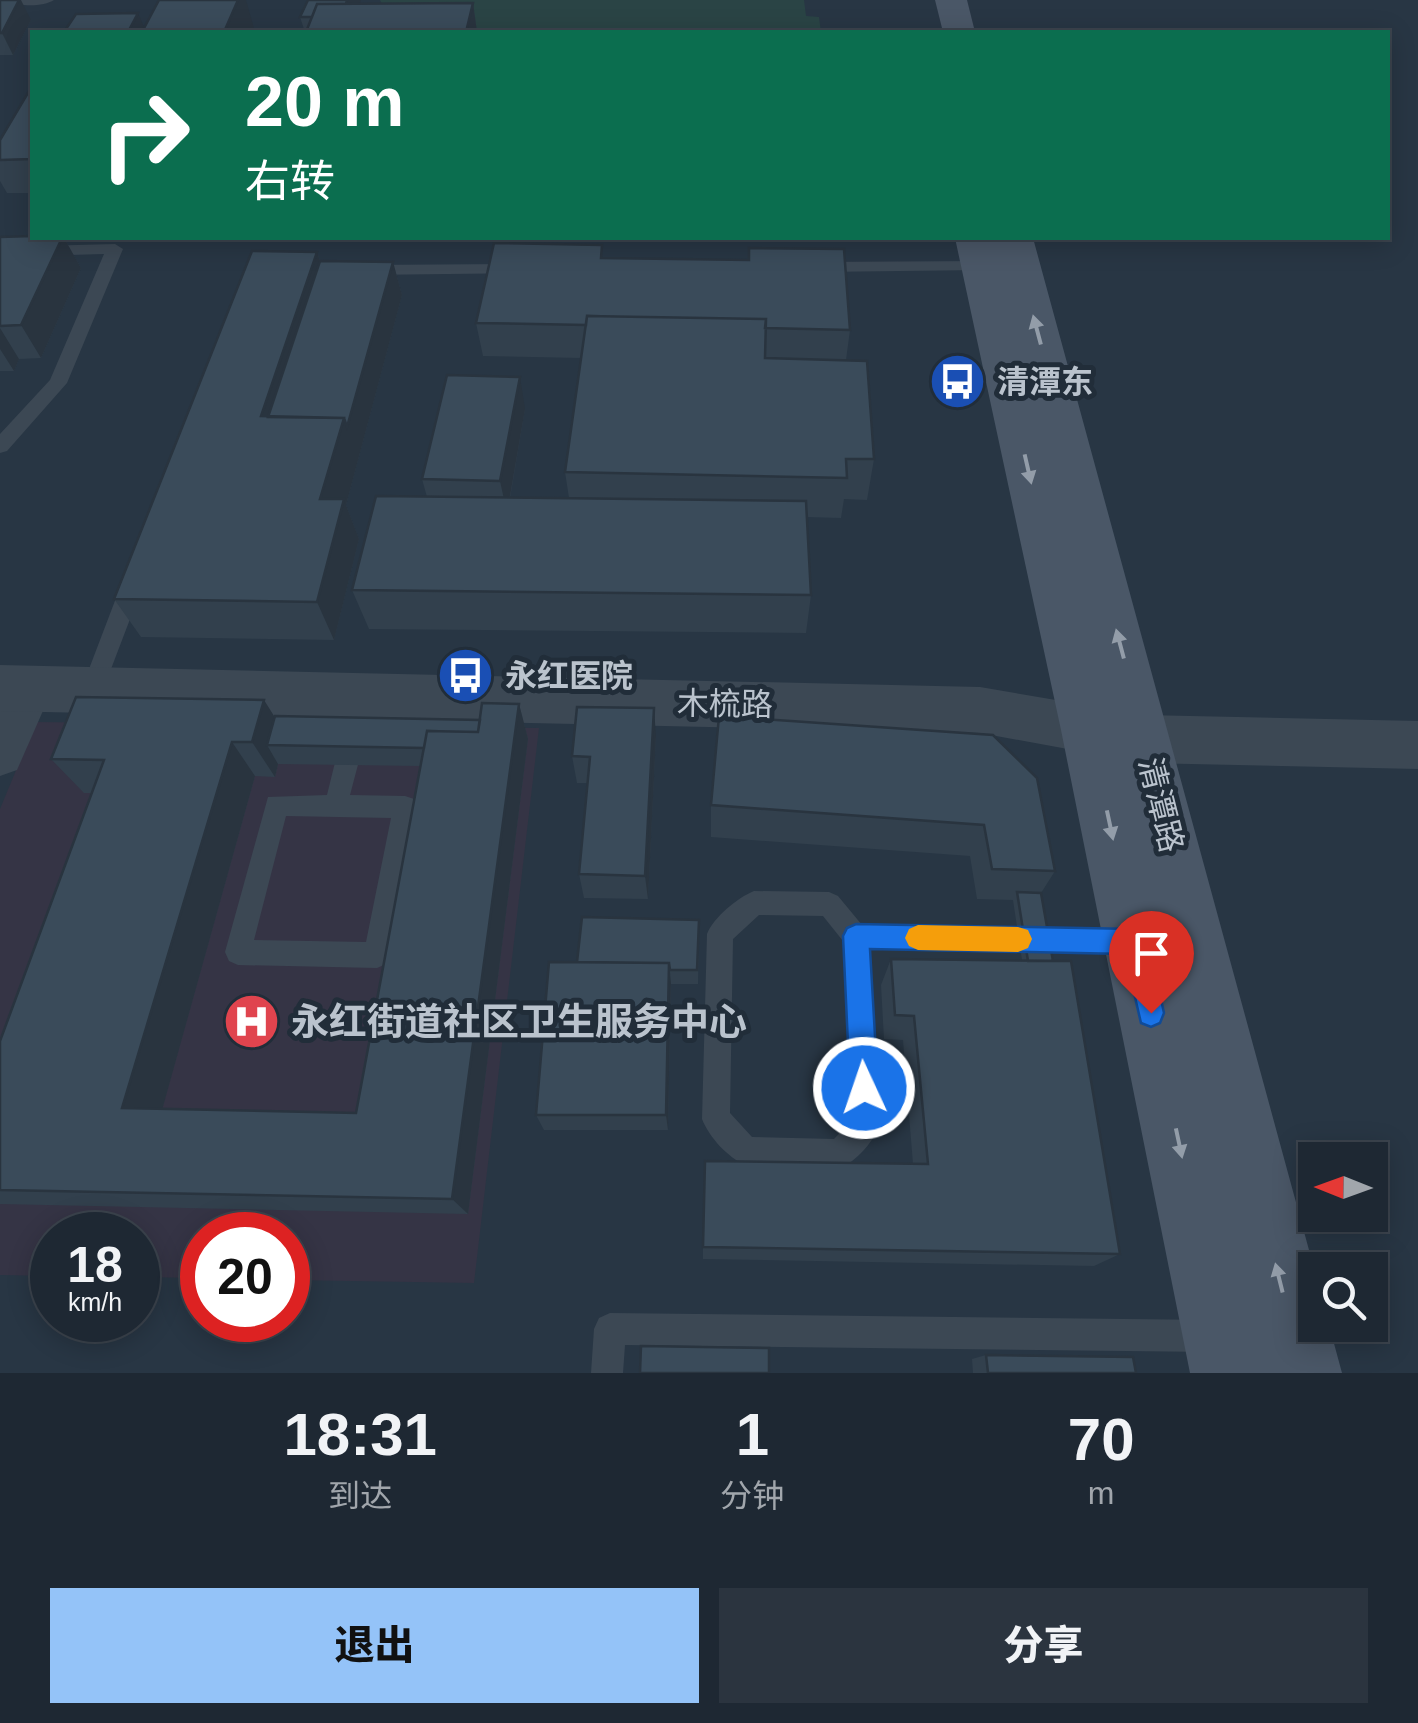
<!DOCTYPE html>
<html lang="zh">
<head>
<meta charset="utf-8">
<style>
	body { margin:0; font-family:Helvetica,"Noto Sans SC",sans-serif; background:#2b343f; color:#f1f3f6; height:100vh; display:flex; flex-direction:column; font-size:38px; white-space:nowrap }
	* { box-sizing:border-box; margin:0 }
	p { font-size:32px; color:#a1a6ac }
	.icon { flex:none; width:55px; height:55px; fill:none; stroke:currentColor; stroke-width:2; stroke-linecap:round; stroke-linejoin:round }
	.map { position:relative; height:1373px; overflow:hidden }
	.sheet { display:flex; flex-direction:column; background:#1e2833; flex:1 }
	.sheet>* { flex:none }
	.top-card { position:absolute; left:30px; top:30px; width:1360px; height:210px; border-radius:0px; box-shadow:0 5px 25px #0003,0 0 0 2px #3c444e; background:#0b6e4f; color:#fff; overflow:hidden }
	.needle { width:65px; rotate:271deg }
	.controls { position:absolute; left:1298px; top:1142px; display:grid; gap:20px }
	.controls a { display:grid; place-items:center; width:90px; height:90px; border-radius:0px; background:#1e2833; box-shadow:0 5px 25px #0003,0 0 0 2px #3c444e; font-size:50px }
	.speed { position:absolute; left:30px; top:1212px; display:flex; gap:20px; font-size:50px; font-weight:700; text-align:center }
	.speed>* { display:grid; place-content:center; width:130px; height:130px; border-radius:50%; background:#1e2833; box-shadow:0 5px 25px #0003,0 0 0 2px #3c444e; line-height:1 }
	.speed small { font-size:25px; font-weight:400 }
	.speed .limit { border:15px solid #d22; background:#fff; color:#111 }
	.pin { position:absolute; display:grid; place-items:center; width:85px; height:85px; color:#fff; margin:-102px -42px; border-radius:50% 50% 50% 0; rotate:-45deg; box-shadow:0 0 10px #0007 }
	.pin .icon { rotate:45deg }
	.me { position:absolute; width:110px; margin:-55px; rotate:357deg; stroke-linejoin:round; filter:drop-shadow(0 0 8px #0008) }
	.turn { display:flex; align-items:center; gap:35px; height:210px; padding:0 50px; font-size:45px }
	.turn .icon { width:130px; height:130px; stroke-width:2.5 }
	.turn b { display:block; font-size:70px; line-height:85px }
	.eta { display:flex; justify-content:space-evenly; align-items:center; height:170px; text-align:center }
	.eta b { font-size:60px; font-weight:800; line-height:70px }
	.cta { display:flex; gap:20px; margin-top:auto; padding:20px 50px }
	.cta a { flex:1; height:115px; border-radius:0px; background:#94c3f8; color:#111; font-size:40px; font-weight:800; line-height:115px; text-align:center }
	.cta a+a { background:#2b343f; color:#f1f3f6 }
	.map>svg:first-child { display:block }
	.medical { fill:#353445 }
	.green { fill:#2a4445 }
	.lines { fill:none; stroke-linecap:round; stroke-linejoin:round }
	.service { fill:#3c4854; fill-rule:evenodd }
	.minor { fill:#3c4854; fill-rule:evenodd }
	.tertiary { fill:#3c4854; fill-rule:evenodd }
	.secondary { fill:#4a5767; fill-rule:evenodd }
	.wall { fill:#32404d; fill-rule:evenodd }
	.shaded-wall { fill:#29343f }
	.building { fill:#3a4b5a; stroke:#29343f; stroke-width:2.5 }
	.oneway { fill:#939da9 }
	.route { fill:#1a73e8; stroke:#114b97; stroke-width:2.5 }
	.slow { fill:#f59e0b }
	.labels { text-anchor:middle; dominant-baseline:central; stroke-width:10; stroke-linejoin:round; paint-order:stroke }
	.poi-label { font-size:32px; font-weight:bold; fill:#bac3cd; stroke:#212d39; text-anchor:start }
	.street-label { font-size:32px; fill:#bac3cd; stroke:#212d39 }
	.near-poi-label { font-size:38px; font-weight:bold; fill:#bac3cd; stroke:#212d39; text-anchor:start }
</style>
</head>
<body>
<div class="map">
<svg width="1418" height="1373" viewBox="0 0 1418 1373">
	<rect width="100%" height="100%" fill="#283644"/>
	<path class="medical" d="M36,722l503,6 -65,555 -186,-3v-45h-86v43l-64,-1v-42h-86v41l-52,-1v-466z"/>
	<path class="green" d="M380,0h424l2,16 13,1 2,15h-461l26,-19z"/>
	<g class="lines">
		<path class="service" d="M7,0h47c-11,7 -36,7 -47,0z
			M115,244l8,5 -56,134 -60,68 -7,2v-19l50,-54 54,-126 -104,3v-10z
			M981,261l8,5 -2,4 -172,2 -8,-5 8,-5z
			M518,264l6,1v8l-159,2 -8,-5 8,-5z
			M132,577l11,8 -40,105 -3,7h-16l-3,-7 40,-105z
			M353,728l8,3 4,7 -15,57 55,1 9,3 3,8 -31,157 -9,4 -139,-3 -9,-4 -4,-9 43,-155 59,-2 14,-57 4,-7zM286,816l105,2 -25,124 -112,-2z
			M754,891l75,1 9,4 24,29 270,4 9,3 4,9 -4,9 -9,3 -262,-3 10,175c-7,17 -23,36 -40,43l-94,-3c-18,-7 -37,-28 -44,-46l5,-185c7,-17 30,-36 47,-43zM759,915l64,1 20,25 9,179 -18,19 -82,-2 -22,-24 3,-174z
			M610,1313l602,7 11,5 5,11 -5,11 -11,5 -587,-7 -2,28h-32l3,-44 5,-11z"/>
		<path class="minor" d="M29,668l17,6 7,14 -36,82 -17,6v-76l12,-26z"/>
		<path class="tertiary" d="M0,665l980,22 164,28 274,6v48l-274,-6 -164,-30 -980,-22z"/>
		<path class="secondary" d="M935,0h32l8,32h-32z
			M955,238h78l282,1034v53h14l13,48h-152l-129,-643z"/>
	</g>
	<path class="wall" d="M0,0l31,20 -18,35h-13z
		M473,3l4,29h-172l-5,-15 60,-13z
		M32,86v107h-25l-7,-12v-41z
		M0,237l64,1 17,30 -40,90 -22,1 -5,12h-14z
		M317,252l3,9 73,1 9,33 -56,210 13,34 -25,101 -193,-3 -27,-38z
		M603,258l247,72 -4,30 28,99 -7,41 -23,-1 -3,19 -34,-1 4,78 -5,38 -437,-4 -17,-39 75,-93 -5,-18 103,-70 -15,89h59l-4,-26 16,-114 -98,-2 -7,-33z
		M519,704l9,35 -60,475 -468,-10v-163l92,-248h-8l-33,-34 224,-43 205,4zM278,764l142,2 -64,347 -194,-4 93,-333 20,1z
		M993,735l62,136 -14,22 12,68 67,293 -26,12 -391,-7v-12l210,-83 -10,-124 -19,-1 -3,-54 10,-26 131,1 -9,-60 -36,-1 -7,-43 -259,-19v-32z
		M656,736l-8,163 -64,-1 -5,-24 8,-91h-10l-5,-27z
		M699,935l-1,49h-27l-3,146h-124l-8,-15 41,-153z
		M986,1355l150,18h-163l-1,-14z"/>
	<path class="shaded-wall" d="M19,0h2l10,20 -18,35 -11,-22z
		M238,0h8l9,32h-31z
		M347,0h14l-12,32 -9,-15z
		M473,3l4,29h-11z
		M138,13l8,19h-18z
		M62,238h2l17,30 -40,90 -20,-33z
		M317,252l14,42 -42,132 -28,-10z
		M393,262l9,33 -56,210 13,34 -25,101 -17,-38 3,-103 24,-81z
		M0,328l19,31 -5,12 -14,-22z
		M520,377l5,32 -18,104 -7,-32z
		M264,700l22,35 -19,10 11,19 -3,13 -23,-35z
		M519,704l9,35 -60,475 -16,-15z
		M654,708l2,28 -8,163 -3,-23z
		M232,742l23,34 -98,352 -35,-20z
		M669,963l2,20 -3,147 -2,-15z"/>
	<path class="building" d="M0,0h19l-17,33h-2z
		M159,0h79l-14,32h-82z
		M308,0h39l-1,4h-29l-5,13h-12z
		M473,3l-7,29h-160l11,-28z
		M138,13l-10,19h-64l12,-18z
		M32,86v73l-32,1v-20z
		M32,236v2h30l-41,87 -21,1v-89z
		M494,243l108,2 -1,13 148,2v-12l95,1 6,81 -85,-2 1,-9 -179,-3 -1,9 -110,-2z
		M252,251l65,1 -56,164 83,2 -24,81h24l-27,103 -203,-3z
		M320,261l73,1 -46,165 -3,-9 -76,-1z
		M587,316l179,3 -1,39 102,3 7,98h-28l1,19 -282,-6z
		M447,375l73,2 -20,104 -78,-2z
		M376,496l430,5 5,94 -459,-5z
		M76,697l188,3 -12,42h-20l-110,366 234,5 71,-382 51,1 4,-29 37,1 -67,495 -452,-9v-149l104,-281 -53,-1z
		M577,707l77,1 -9,168 -66,-2 11,-117 -18,-1z
		M275,716l205,4 -2,12 -51,-1 -3,17 -157,-3z
		M719,716l274,19 44,43 18,93 -63,-2 -8,-44 -273,-20z
		M1017,892l24,1 12,68h-25z
		M582,917l117,3 -2,50h-27l-1,-7 -92,-1z
		M891,959l180,2 49,293 -417,-7 2,-86 223,3 -14,-148 -19,-1z
		M549,962l120,1 -3,152h-130z
		M641,1346l128,2v25h-129z
		M986,1355l147,2 3,16h-148z"/>
	<defs><path id="oneway-solid" d="M-6-.8H1V-3.2L6.5 0L1 3.2V.8H-6Z" transform="scale(2.5)"/></defs>
	<g class="oneway">
		<use href="#oneway-solid" transform="translate(1037 330) rotate(-105)"/>
		<use href="#oneway-solid" transform="translate(1028 469) rotate(77)"/>
		<use href="#oneway-solid" transform="translate(1120 644) rotate(-105)"/>
		<use href="#oneway-solid" transform="translate(1110 825) rotate(78)"/>
		<use href="#oneway-solid" transform="translate(1179 1143) rotate(78)"/>
		<use href="#oneway-solid" transform="translate(1279 1278) rotate(-104)"/>
	</g>
	<path class="route" d="M856,924l279,5 9,3 4,9 16,72 -4,10 -9,4 -10,-4 -16,-69 -255,-5 8,139 -4,9 -10,5 -10,-5 -4,-9 -7,-152 4,-8z"/>
	<path class="slow" d="M918,925l100,2 10,3 4,9 -4,9 -10,4 -100,-2 -9,-4 -4,-8 4,-9z"/>
	<defs>
		<symbol id="bus-disc" viewBox="-11 -11 22 22"><circle r="9.5" fill="#1a4fb4" stroke="#212d39"/><path d="M-5-6H5V4H4V6H2V4H-2V6H-4V4H-5ZM-3.5-4V0h7V-4ZM-3.5 1.2v1.5H-2V1.2ZM2 1.2v1.5H3.5V1.2Z" fill="#fff"/></symbol>
		<symbol id="hospital-disc" viewBox="-11 -11 22 22"><circle r="9.5" fill="#e0444e" stroke="#212d39"/><path d="M-5-5h3v3.5h4V-5h3V5h-3V1.5h-4V5h-3Z" fill="#fff"/></symbol>
	</defs>
	<g fill-rule="evenodd">
		<use href="#bus-disc" x="926" y="350" width="63" height="63"/>
		<use href="#bus-disc" x="434" y="644" width="63" height="63"/>
		<use href="#hospital-disc" x="220" y="990" width="63" height="63"/>
	</g>
	<g class="labels">
		<g class="poi-label">
			<text x="997" y="382">清潭东</text>
			<text x="505" y="676">永红医院</text>
		</g>
		<g class="street-label">
			<text transform="translate(725 704) rotate(1)">木梳路</text>
			<text transform="translate(1161 805) rotate(76)">清潭路</text>
		</g>
		<g class="near-poi-label">
			<text x="291" y="1022">永红街道社区卫生服务中心</text>
		</g>
	</g>
</svg>
<div class="controls">
<a><svg class="needle" viewBox="-14 -14 28 28"><path d="M0-13l5 13h-10z" fill="#e53935"/><path d="M0 13l5-13h-10z" fill="#a1a6ac"/></svg></a>
<a><svg class="icon" aria-label="search" viewBox="0 0 24 24"><circle cx="10" cy="10" r="6"/><path d="M15 15l6 6"/></svg></a>
</div>
<div class="speed"><div>18<small>km/h</small></div><div class="limit">20</div></div>
<div class="pin" style="left:1151px;top:1013px;background:#d93025"><svg class="icon" aria-label="arrive" viewBox="0 0 24 24"><path d="M6 21V4h12l-3 4 3 4H6"/></svg></div>
<svg class="me" style="left:864px;top:1088px" viewBox="-20 -20 40 40"><circle r="17" fill="#1a73e8" stroke="#fff" stroke-width="3"/><path d="M0-11L8 9 0 5-8 9z" fill="#fff"/></svg>
<div class="top-card">
<div class="turn"><svg class="icon" aria-label="right" viewBox="0 0 24 24"><path d="M7 20v-9h11M14 6l5 5-5 5"/></svg><div><b>20 m</b>右转</div></div>
</div>
</div>
<section class="sheet">
<div class="eta">
<div><b>18:31</b><p>到达</p></div>
<div><b>1</b><p>分钟</p></div>
<div><b>70</b><p>m</p></div>
</div>
<div class="cta"><a>退出</a><a>分享</a></div>
</section>
</body>
</html>
